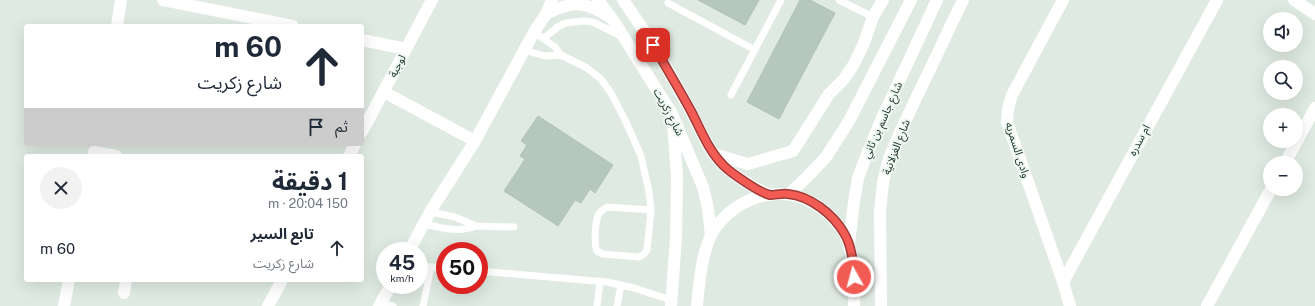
<!DOCTYPE html>
<html lang="ar">
<head>
<meta charset="utf-8">
<style>
	body { margin:0; font-family:"Public Sans","Noto Sans Arabic",sans-serif; background:#f2f2f3; color:#1f2937; direction:rtl; height:100vh; display:flex; flex-direction:column; font-size:15px; white-space:nowrap }
	* { box-sizing:border-box; margin:0 }
	p { font-size:13px; color:#747a83 }
	.icon { flex:none; width:22px; height:22px; fill:none; stroke:currentColor; stroke-width:2; stroke-linecap:round; stroke-linejoin:round }
	.map { position:relative; flex:1; overflow:hidden; direction:ltr }
	.details { position:absolute; left:24px; top:154px; width:340px; height:128px; display:flex; flex-direction:column; background:#fff; border-radius:4px; box-shadow:0 4px 16px #0002; direction:rtl }
	.details>* { flex:none }
	.top-card { position:absolute; left:24px; top:24px; width:340px; height:122px; border-radius:4px; box-shadow:0 4px 16px #0002; direction:rtl; background:#fff; color:#1f2937; overflow:hidden }
	.controls { position:absolute; left:1263px; top:12px; display:grid; gap:8px }
	.controls a { display:grid; place-items:center; width:40px; height:40px; border-radius:50%; background:#fff; box-shadow:0 4px 16px #0002; font-size:20px }
	.speed { position:absolute; left:376px; top:242px; display:flex; gap:8px; font-size:20px; font-weight:700; text-align:center }
	.speed>* { display:grid; place-content:center; width:52px; height:52px; border-radius:50%; background:#fff; box-shadow:0 4px 16px #0002; line-height:1 }
	.speed small { font-size:10px; font-weight:400 }
	.speed .limit { border:6px solid #d22; background:#fff; color:#111 }
	.pin { position:absolute; display:grid; place-items:center; width:34px; height:34px; color:#fff; margin:-17px; border-radius:8px; box-shadow:0 2px 6px #0006 }
	.me { position:absolute; width:44px; margin:-22px; rotate:353deg; stroke-linejoin:round; filter:drop-shadow(0 0 3px #0008) }
	.turn { display:flex; align-items:center; gap:14px; height:84px; padding:0 16px; font-size:18px }
	.turn .icon { width:52px; height:52px; stroke-width:2.5 }
	.turn b { display:block; font-size:28px; line-height:34px }
	.then { display:flex; align-items:center; height:38px; padding:0 16px; background:#0003; gap:8px; font-size:15px }
	.round { display:grid; place-items:center; flex:none; width:42px; height:42px; border-radius:21px; background:#f2f2f3 }
	.head { display:flex; align-items:center; justify-content:space-between; height:68px; padding:0 16px }
	h1 { font-size:24px; font-weight:700; line-height:30px }
	ul { padding:0; list-style:none }
	li { display:flex; align-items:center; gap:12px; height:52px; padding:0 16px }
	li div { flex:1 }
	li b { display:block; font-size:15px }
	li em { font-style:normal }
	.map>svg:first-child { display:block }
	.building { fill:#b6c7bd; stroke:#b1c3b8 }
	.lines { fill:none; stroke-linecap:round; stroke-linejoin:round }
	.service { stroke:#fff; stroke-width:7 }
	.minor { stroke:#fff; stroke-width:12 }
	.secondary { stroke:#fff; stroke-width:12 }
	.route-casing { stroke:#9d3b37; stroke-width:10 }
	.route { stroke:#f25b54; stroke-width:7 }
	.labels { text-anchor:middle; dominant-baseline:central; stroke-width:4; stroke-linejoin:round; paint-order:stroke }
	.street-label { font-size:11px; fill:#20392d; stroke:#eef7f1 }
</style>
</head>
<body>
<div class="map">
<svg width="1315" height="306" viewBox="0 0 1315 306">
	<rect width="100%" height="100%" fill="#deeae2"/>
	<path class="building" d="M698,0h61l-14,25z
		M800,0h10l25,13 -56,106 -32,-17z
		M538,116l75,49 -18,28 -5,-4 -9,14 -6,-3 -17,26 -54,-35 21,-32 -5,-3 7,-11 -6,-4z"/>
	<g class="lines">
		<path class="service" d="M839,0l34,17
			M668,3l87,47
			M534,32l21,15 6,8 26,13 14,11 10,14 15,29 15,34 8,36 2,18 -4,40 -3,4 -5,3 -36,-3 -6,-3c-3,-6 -2,-28 1,-35 1,-5 5,-6 9,-9l44,3
			M544,38l15,-12 7,-3 18,-2 9,1 28,14
			M524,50l21,6 16,-1
			M731,95l50,-95
			M430,212l25,5 21,9 38,1
			M424,224c18,4 34,9 52,2
			M419,266l26,2
			M479,271l128,11 27,6 37,12
			M381,303l12,3
			M423,306l8,-39
			M597,306l3,-25
			M617,306l4,-21"/>
		<path class="minor" d="M163,0l130,26
			M1063,0l-51,95 -4,14 -1,13 56,160 7,24
			M1294,0l21,14
			M546,14c27,-14 39,-13 65,4
			M117,26l4,-26
			M362,40l44,9
			M384,92l91,49
			M362,132l70,-132
			M94,152l22,4
			M713,154l35,10 45,-13 36,-57 15,-15 10,-15 10,-21 9,-26 10,-17
			M349,156l6,-12
			M1285,163l30,-55
			M409,251l21,-39 45,-71 59,-109 12,-18 6,-14
			M1063,282l154,-282
			M124,293l2,-13
			M64,306l5,-26
			M268,306l14,-26
			M379,306l12,-21
			M881,306l-1,-94 3,-30 6,-24 12,-28 62,-130
			M1207,306l64,-117"/>
		<path class="secondary" d="M598,0l15,20 59,94 31,73 5,21 3,28
			M623,0c25,35 47,72 67,110 11,20 18,41 35,57 13,12 29,20 44,28
			M789,194l18,-17 19,-20 23,-36 62,-121
			M849,244l5,-42 4,-24 9,-24 15,-36 55,-118
			M671,306l5,-68 1,-61 -4,-54
			M697,306c2,-23 5,-60 19,-79 28,-38 80,-45 114,-11 5,5 11,11 15,18 10,23 10,48 9,72"/>
	</g>
	<g class="lines">
		<defs>
			<path id="route" d="M653,45c13,22 26,44 38,66 10,19 17,39 33,55 7,7 36,27 46,29 6,0 12,-2 18,-1 22,2 45,20 56,39 8,13 9,29 10,44"/>
		</defs>
		<use href="#route" class="route-casing"/>
		<use href="#route" class="route"/>
	</g>
	<g class="labels">
		<g class="street-label">
			<text transform="translate(397 66) rotate(-63)">لوجبة</text>
			<text transform="translate(669 112) rotate(62)">شارع زكريت</text>
			<text transform="translate(882 120) rotate(-66)">شارع جاسم بن ثاني</text>
			<text transform="translate(1139 140) rotate(-62)">ام سدره</text>
			<text transform="translate(896 147) rotate(-69)">شارع الغزلانية</text>
			<text transform="translate(1018 150) rotate(72)">وادى السمريه</text>
		</g>
	</g>
</svg>
<div class="controls">
<a><svg class="icon" aria-label="sound" viewBox="0 0 24 24"><path d="M4 9h4l5-4v14l-5-4H4zM17 9q2 3 0 6"/></svg></a>
<a><svg class="icon" aria-label="search" viewBox="0 0 24 24"><circle cx="10" cy="10" r="6"/><path d="M15 15l6 6"/></svg></a>
<a>+</a>
<a>−</a>
</div>
<div class="speed"><div>45<small>km/h</small></div><div class="limit">50</div></div>
<div class="pin" style="left:653px;top:45px;background:#d93025"><svg class="icon" aria-label="arrive" viewBox="0 0 24 24"><path d="M6 21V4h12l-3 4 3 4H6"/></svg></div>
<svg class="me" style="left:854px;top:277px" viewBox="-20 -20 40 40"><circle r="17" fill="#f25b54" stroke="#fff" stroke-width="3"/><path d="M0-11L8 9 0 5-8 9z" fill="#fff"/></svg>
<div class="top-card">
<div class="turn"><svg class="icon" aria-label="ahead" viewBox="0 0 24 24"><path d="M12 20V5M6 11l6-6 6 6"/></svg><div><b>60 m</b>شارع زكريت</div></div>
<div class="then">ثم<svg class="icon" aria-label="arrive" viewBox="0 0 24 24"><path d="M6 21V4h12l-3 4 3 4H6"/></svg></div>
</div>
<section class="details">
<div class="head"><div><h1>1 دقيقة</h1><p>150 m · 20:04</p></div><a class="round"><svg class="icon" aria-label="close" viewBox="0 0 24 24"><path d="M6 6l12 12M18 6L6 18"/></svg></a></div>
<ul>
<li><svg class="icon" aria-label="ahead" viewBox="0 0 24 24"><path d="M12 20V5M6 11l6-6 6 6"/></svg><div><b>تابع السير</b><p>شارع زكريت</p></div><em>60 m</em></li>
</ul>
</section>
</div>
</body>
</html>
